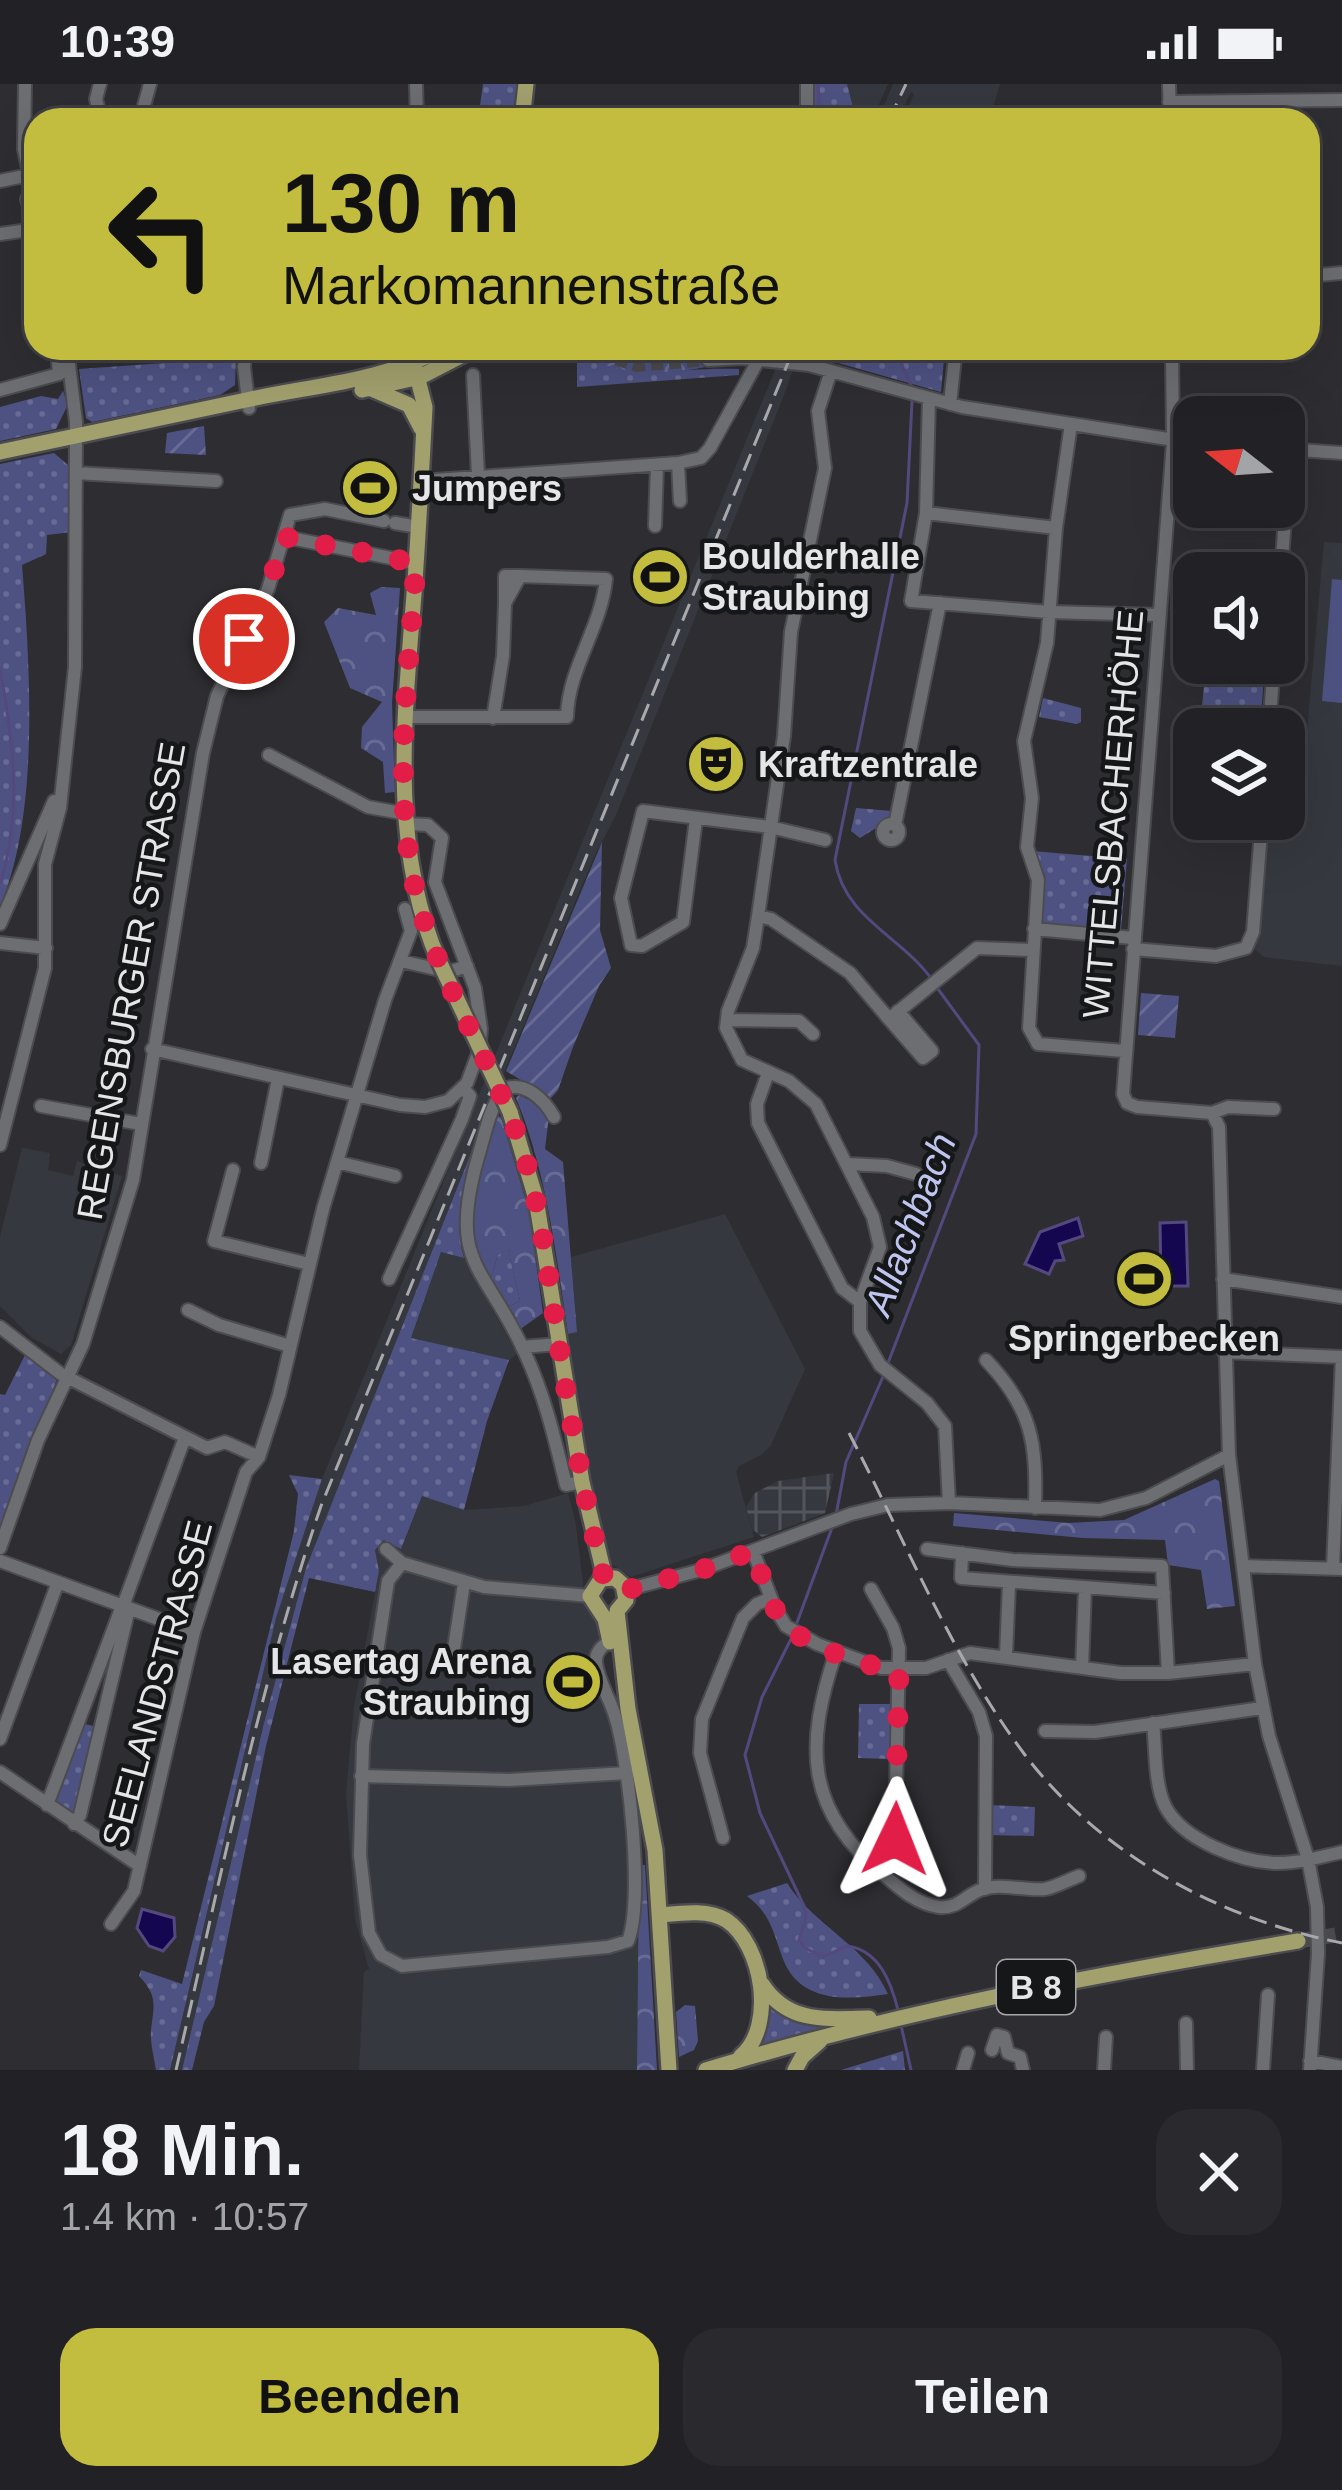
<!DOCTYPE html>
<html lang="de">
<head>
<meta charset="utf-8">
<style>
	body { margin:0; font-family:Helvetica,sans-serif; background:#2a2a2e; color:#f1f3f6; height:100vh; display:flex; flex-direction:column; font-size:45px; white-space:nowrap }
	* { box-sizing:border-box; margin:0 }
	p { font-size:39px; color:#a2a4a7 }
	.icon { flex:none; width:66px; height:66px; fill:none; stroke:currentColor; stroke-width:2; stroke-linecap:round; stroke-linejoin:round }
	.map { position:relative; height:1986px; overflow:hidden }
	.drawer { display:flex; flex-direction:column; background:#222226; flex:1 }
	.drawer>* { flex:none }
	.top-card { position:absolute; left:24px; top:24px; width:1296px; height:252px; border-radius:36px; box-shadow:0 12px 48px #0002,0 0 0 3px #3f3f43; background:#c2bd3f; color:#111; overflow:hidden }
	.needle { width:78px; rotate:287deg }
	.fabs { position:absolute; left:1173px; top:312px; display:grid; gap:24px }
	.fabs a { display:grid; place-items:center; width:132px; height:132px; border-radius:24px; background:#222226; box-shadow:0 12px 48px #0002,0 0 0 3px #3f3f43; font-size:60px }
	.pin { position:absolute; display:grid; place-items:center; width:102px; height:102px; color:#fff; margin:-51px; border:6px solid #fff; border-radius:50%; box-shadow:0 3px 12px #0007 }
	.me { position:absolute; width:132px; margin:-66px; rotate:2deg; stroke-linejoin:round; filter:drop-shadow(0 0 9px #0008) }
	.turn { display:flex; align-items:center; gap:42px; height:252px; padding:0 60px; font-size:54px }
	.turn .icon { width:156px; height:156px; stroke-width:2.5 }
	.turn b { display:block; font-size:84px; line-height:102px }
	.round { display:grid; place-items:center; flex:none; width:126px; height:126px; border-radius:36px; background:#2a2a2e }
	.summary { display:flex; align-items:center; justify-content:space-between; height:204px; padding:0 60px }
	h1 { font-size:72px; font-weight:700; line-height:90px }
	.primary-button { display:flex; gap:24px; margin-top:auto; padding:24px 60px }
	.primary-button a { flex:1; height:138px; border-radius:36px; background:#c2bd3f; color:#111; font-size:48px; font-weight:700; line-height:138px; text-align:center }
	.primary-button a+a { background:#2a2a2e; color:#f1f3f6 }
	.status { display:flex; justify-content:space-between; align-items:center; height:84px; padding:0 60px; background:#222226; direction:ltr }
	.status svg { height:33px; fill:currentColor }
	.map>svg:first-child { display:block }
	.built { fill:#363840 }
	.industrial { fill:url(#industrial-grid) }
	.grass { fill:url(#grass-dots) }
	.forest { fill:url(#forest-crowns) }
	.garden { fill:url(#garden-furrows) }
	.pitch { fill:#4e5282 }
	.water { fill:#150650; stroke:#54497e; stroke-width:3 }
	.lines { fill:none; stroke-linecap:round; stroke-linejoin:round }
	.stream { stroke:#54497e; stroke-width:3 }
	.minor-tunnel { stroke:#4a4a4d; stroke-width:12; stroke-dasharray:12 6; stroke-linecap:butt }
	.major-tunnel { stroke:#4a4a4d; stroke-width:15; stroke-dasharray:15 8; stroke-linecap:butt }
	.minor-casing { stroke:#4c4c50; stroke-width:16 }
	.major-casing { stroke:#4c4c50; stroke-width:20 }
	.minor { stroke:#6d6e72; stroke-width:12 }
	.major { stroke:#a2a06d; stroke-width:15 }
	.rail { stroke:#a9a9ac; stroke-width:3; stroke-dasharray:18 9; stroke-linecap:butt }
	.major-bridge-casing { stroke:#4c4c50; stroke-width:20; stroke-linecap:butt }
	.major-bridge { stroke:#a2a06d; stroke-width:15 }
	.route { stroke:#e11d48; stroke-width:21; stroke-dasharray:0 37.8 }
	.labels { text-anchor:middle; dominant-baseline:central; stroke-width:9; stroke-linejoin:round; paint-order:stroke }
	.shield { fill:#161718; stroke:#a8a8aa; stroke-width:3 }
	.shield-label { font-size:33px; font-weight:bold; fill:#e6e6e9 }
	.poi-label { font-size:36px; font-weight:bold; fill:#e6e6e9; stroke:#161718; text-anchor:start }
	.street-label { font-size:36px; fill:#e6e6e9; stroke:#161718 }
	.water-label { font-size:39px; font-style:italic; fill:#c0c5f0; stroke:#161718 }
</style>
</head>
<body>
<div class="status"><b>10:39</b><svg viewBox="0 0 49 12"><path d="M0 12V9h3v3zM5 12V6h3v6zM10 12V3h3v9zM15 12V0h3v12zM26 1h20v11H26zM47 4h2v5h-2z"/></svg></div>
<div class="map">
<svg width="1342" height="1986" viewBox="0 0 1342 1986">
	<defs>
		<pattern id="industrial-grid" width="8" height="8" patternUnits="userSpaceOnUse" patternTransform="scale(3)"><rect width="8" height="8" fill="#363840"/><path d="M0 4h8M4 0v8" fill="none" stroke="#53555c"/></pattern>
		<pattern id="grass-dots" width="8" height="8" patternUnits="userSpaceOnUse" patternTransform="scale(3)"><rect width="8" height="8" fill="#4e5282"/><path d="M2 2h.1M6 6h.1" fill="none" stroke="#686b94" stroke-width="1.8" stroke-linecap="round"/></pattern>
		<pattern id="forest-crowns" width="20" height="18" patternUnits="userSpaceOnUse" patternTransform="scale(3)"><rect width="20" height="18" fill="#4e5282"/><path d="M2 6a3 3 0 1 1 6 0M12 15a3 3 0 1 1 6 0" fill="none" stroke="#686b94"/></pattern>
		<pattern id="garden-furrows" width="10" height="10" patternUnits="userSpaceOnUse" patternTransform="scale(3)"><rect width="10" height="10" fill="#4e5282"/><path d="M-1 1l2-2M0 10L10 0M9 11l2-2" fill="none" stroke="#686b94"/></pattern>
	</defs>
	<rect width="100%" height="100%" fill="#2e2e32"/>
	<path class="built" d="M847,0h41l-16,36h-22l3,-13z
		M893,0h107l-11,36h-86l11,-26 -3,-2 -14,28h-19z
		M784,264h16l-14,42 -170,425 -22,42 -101,242 -187,469 -42,155 -82,347h-12l106,-452 46,-139z
		M1324,458l18,1v423l-78,-9 -12,-10 7,-10 9,-118h16v-34l18,1z
		M22,1064l28,5 -2,17 25,6 4,-15 45,15 -51,169 -10,9 -30,-17 -31,-31v-69z
		M725,1130l80,155 -34,76 -10,10 -22,11 -3,6 18,65 -123,40 -22,-15 -19,-86 -22,-142 9,-2 -6,-75z
		M441,1168l23,6 53,96 -8,6 -98,-21z
		M568,1409l8,32 10,83 9,9 44,248 -2,205h-278l5,-98 5,-3 -14,-50 -9,-126 8,-86 25,-136 -4,-21 9,-11 18,9 20,-52 42,14 60,-4z"/>
	<path class="industrial" d="M834,1389l-9,40 -63,24 -10,-8 -6,-22 9,-14 23,-12z"/>
	<path class="grass" d="M483,0h36l-3,36h-38z
		M814,0h33l6,23 -3,13h-37z
		M801,264h144l-4,44 -142,-40z
		M577,266c60,34 99,16 162,19v6l-162,12z
		M236,274l-1,27 -15,10 -128,27 -6,-4 -7,-49z
		M63,307l5,13 -12,25 -56,12v-34l41,-11 17,3z
		M54,369l14,12 3,67 -24,3 -1,19 -24,11c8,100 18,249 -22,341v-442z
		M1206,579h59l-5,66h-60z
		M1043,614l38,10v14l-4,2 -38,-7z
		M1194,719v16h58l-1,15 -59,-5z
		M856,724l36,3v7l-32,20 -9,-7z
		M1032,767l95,8 -6,71 -79,-5 3,-50z
		M489,1024c-14,47 -40,101 -25,150l-23,-6 -30,86 98,22 -22,61 -23,89 -42,-14 -21,53 -17,-9 -9,10 4,21 -4,21 -66,-14 -43,168 -52,260 -10,16 -12,48h-10l82,-347 42,-155z
		M508,1164l12,53 -14,7 -16,-28 8,-25z
		M26,1269l31,26 -57,153v-138l5,1z
		M289,1391l33,4 -46,139 -106,452h-14c-2,-13 -6,-27 -5,-40 3,-25 7,-34 -12,-54l2,-6 41,14 112,-453 4,-37z
		M859,1620h32l-1,55 -32,-1z
		M85,1640l12,3 -22,87 -5,3 -15,-12z
		M989,1721l46,2 -1,29 -45,-1z
		M787,1799c28,44 79,62 101,111 -39,6 -88,10 -105,-35 -10,-27 -12,-45 -36,-63z
		M769,1922l20,10 51,10 -82,21z
		M903,1967l2,19h-64z"/>
	<path class="forest" d="M578,264h157l7,3 -36,6v10c-40,8 -98,11 -128,-19z
		M381,503l19,1 -8,115 3,89 -10,1 -2,-31 -22,-14 1,-21 20,-25 -32,-14 -26,-66 14,-14 38,7 -6,-22z
		M519,1011l24,12 6,9 -4,33 18,13 14,170 -9,2c-12,-80 -21,-161 -52,-236z
		M494,1031l7,2 28,94 14,102 -24,17 -13,-22 14,-7 -12,-52 -10,6 -8,25c-32,-59 -11,-104 4,-165z
		M1215,1395l4,2 16,125 -28,3 -6,-39 -33,-5 -3,-25 -82,-2 -130,-12 1,-13 115,10 55,-3z
		M639,1781h6l12,205h-20z
		M685,1921l10,1 3,35 -4,9 -15,7 -3,-45z"/>
	<path class="garden" d="M204,342l2,29 -41,-2 2,-20z
		M602,758l-2,88 11,38 -12,18 -26,61 -15,43 -7,8 -45,-27z
		M1141,909l38,3 -4,42 -37,-3z"/>
	<path class="pitch" d="M1332,495l10,1v123l-20,-2z"/>
	<path class="water" d="M1078,1134l5,18 -24,8 5,16 -9,1 -6,13 -24,-10 15,-32z
		M1186,1138l2,64h-27l-1,-63z
		M142,1825l32,9 1,19 -12,14 -14,-5 -12,-18z"/>
	<g class="lines">
		<path class="stream" d="M818,0l2,36
			M894,264l17,37
			M912,317l-5,102 -72,357c9,59 67,76 98,121
			M0,585c13,70 23,145 0,214
			M888,1279l88,-229 3,-89 -41,-56
			M836,1431l10,-53 39,-90
			M795,1544l38,-103
			M792,1553l-30,60 -17,58 15,58 44,93 2,12 -7,22 6,8 18,9 24,-11c32,4 44,36 51,64
			M901,1941l10,45"/>
		<path class="minor-tunnel" d="M582,264l55,18 71,-6"/>
		<path class="major-tunnel" d="M1298,1857l44,-7"/>
		<defs>
			<path id="minor" d="M25,0l-1,65 12,57
				M100,0l-4,15 5,21
				M416,0l1,36
				M807,0v36
				M1169,0l1,36
				M1287,17v19
				M1169,18l173,-2
				M140,36l10,-36
				M0,97l29,-6
				M27,115l9,33
				M0,150l35,-5
				M1308,192l34,-3
				M246,264l-2,19 5,41
				M404,264l10,16
				M1172,264l1,94 -50,652 4,9 10,4 75,6 16,-6 46,2
				M708,276l34,-2 67,7 153,42 232,36
				M831,287l-13,40 7,57 -34,164 -7,104 -26,180 -5,32 -25,63 -2,17 16,32 47,21 27,23 57,113 7,30 -20,55v29l20,34 47,38 18,23 4,77
				M473,291l5,100
				M0,306l59,-16 -2,-26
				M929,314l-3,115 -15,88 138,11 110,3
				M950,320l6,-56
				M1071,340l-15,104 -9,115 -23,98 8,57 -5,49 11,33 -9,148 9,16 86,7
				M1285,365l57,4
				M678,379l2,38
				M76,389l140,8
				M421,397l257,-18 23,-5 9,-10 55,-100
				M926,429l130,15
				M395,439l23,4
				M655,442l2,-61
				M285,453l131,26
				M1281,489l9,-124
				M505,518v-26h15
				M405,633h162c1,-49 34,-88 39,-138l-86,-3 -15,27 -2,53 -10,62
				M1269,645l5,-66
				M269,671l99,52 39,7
				M696,735l-13,103 -41,24 -11,-1 -10,-47 22,-87 127,16 55,13
				M883 748a8 8 0 1 1 16 0a8 8 0 1 1-16 0Z
				M895,741l45,-222
				M758,832l13,3 79,54 39,46 88,-71 56,2
				M0,840l54,-123
				M1034,845l99,9
				M0,859l46,5
				M1133,865l83,7 30,-8 7,-16 9,-113
				M401,877l48,11 18,-6
				M889,935l34,39 9,-7 -34,-40
				M727,936l72,1 14,13
				M152,965l248,56 25,2 23,-6 19,-18 12,-32 2,-22 -6,-41 -40,-106 7,-44 -14,-13 -20,-1
				M768,989l-11,31 1,19 84,165 18,14
				M41,1022l100,18
				M1212,1029l7,14 10,328 26,209 14,72 39,123 9,48 1,47 -8,116
				M554,1033c-10,-18 -29,-36 -50,-28 -15,19 -19,46 -26,68 -31,109 7,107 47,196 20,43 30,87 41,132l16,-3
				M0,1061l45,-177v-104l15,-56 15,-141 1,-245 -9,-74
				M337,1078l58,14
				M261,1079l17,-84
				M848,1080l39,2 29,8
				M233,1086l-19,71 95,23
				M389,1195l73,-160 8,-23 -7,-8
				M1223,1195l119,18
				M188,1226l31,15 71,21
				M0,1243l61,47 146,74 18,-6 34,15 20,-62 44,-186 62,-209 26,-69 -6,-22
				M522,1263l37,-3
				M1224,1268l118,5
				M986,1276c46,48 51,83 49,148
				M0,1464l38,-108 45,-96 50,-164 70,-427 14,-57 51,-107 22,-74 35,-6 59,12
				M386,1465l16,14
				M927,1465l86,11 149,6 6,107
				M753,1467l22,57 11,18 31,18 64,24h45l44,-15 151,20h47l87,-9
				M962,1469l-1,25 203,15
				M0,1477l194,71
				M402,1479l-14,18 -25,163 -3,111 9,78 12,22 21,11 206,-19 20,-6c16,-41 1,-181 -13,-225 -5,-17 -17,-36 -19,-53 -1,-11 6,-17 14,-22
				M402,1479l82,24 106,9
				M1243,1482l99,3
				M1333,1484l9,-211
				M871,1505l22,39 6,20 -4,191 -5,24 -10,9
				M626,1506l75,-20 150,-56 37,-9 61,-2 151,7 46,-12 83,-43
				M123,1522l62,-169
				M836,1568c-31,92 -32,158 48,223 16,14 33,29 55,32 19,2 26,-11 41,-17 18,-8 45,1 65,-1 11,-2 23,-9 34,-13
				M1006,1572l3,-72
				M948,1576l31,52 7,24 -1,153
				M451,1584l13,-85
				M1082,1584l3,-80
				M1153,1639c3,25 1,60 12,83 17,34 77,57 113,57 21,0 43,-6 64,-11
				M1045,1647l50,1 167,-24
				M0,1655l58,-157
				M0,1688l140,94
				M361,1692l148,4 118,-7
				M47,1721l75,-199
				M74,1740l6,-9 49,-207
				M723,1754l-23,-85 2,-34 41,-101 14,-14 14,-6
				M111,1840l23,-33 60,-259 52,-160 13,-15
				M1186,1939l1,47
				M992,1966l5,-15 7,2 4,16 12,4 3,13
				M1310,1977l32,6
				M963,1986l5,-17
				M1104,1986l2,-33
				M1263,1986l5,-75"/>
			<path id="major" d="M522,36l4,-36
				M414,280l11,43c-3,58 -6,116 -10,174 -9,124 -28,262 24,380
				M372,305l37,16 12,23
				M362,306l58,-13 56,-29
				M0,368c82,-17 164,-35 246,-52 69,-15 135,-18 198,-52
				M510,1028l26,87 46,283 23,96
				M617,1527l11,98 27,141 14,220
				M610,1558l-5,-23 -15,-23 11,-17 14,-1 8,7 3,15 -9,11
				M660,1831c21,-2 48,-6 66,5 37,24 50,107 15,136
				M762,1900c26,40 64,35 107,34
				M706,1986c194,-59 392,-96 592,-129
				M795,1986l7,-13 18,-16"/>
		</defs>
		<use href="#minor" class="minor-casing"/>
		<use href="#major" class="major-casing"/>
		<use href="#minor" class="minor"/>
		<use href="#major" class="major"/>
		<path class="rail" d="M889,36l17,-36
			M849,1349c56,107 103,225 176,322 77,101 195,164 317,188
			M176,1986c44,-189 82,-380 145,-564l473,-1158"/>
		<defs>
			<path id="major-bridge" d="M439,877l71,151"/>
		</defs>
		<use href="#major-bridge" class="major-bridge-casing"/>
		<use href="#major-bridge" class="major-bridge"/>
	</g>
	<g class="lines">
		<path class="route" d="M244,555l24,-50 17,-52 131,26c-7,117 -29,247 9,361 29,87 82,162 105,252 14,56 20,113 29,170 12,78 26,155 45,232l16,3 6,9 75,-20 52,-19c9,23 15,52 31,71 20,26 84,44 115,49l-4,168"/>
	</g>
	<defs>
		<symbol id="stadium-disc" viewBox="-11 -11 22 22"><circle r="9.5" fill="#c2bd3f" stroke="#161718"/><path d="M0-5a6.5 5 0 1 0 0 10a6.5 5 0 1 0 0-10ZM-3.5-1.8h7v3.6h-7Z" fill="#111"/></symbol>
		<symbol id="theatre-disc" viewBox="-11 -11 22 22"><circle r="9.5" fill="#c2bd3f" stroke="#161718"/><path d="M-5-5.5Q0-4 5-5.5V0Q5 5 0 6Q-5 5-5 0ZM-3.3-2.5H-1v1.5H-3.3ZM1-2.5H3.3v1.5H1ZM-2.8 1Q0 5.5 2.8 1Z" fill="#111"/></symbol>
	</defs>
	<g fill-rule="evenodd">
		<use href="#stadium-disc" x="337" y="371" width="66" height="66"/>
		<use href="#stadium-disc" x="627" y="460" width="66" height="66"/>
		<use href="#theatre-disc" x="683" y="647" width="66" height="66"/>
		<use href="#stadium-disc" x="1111" y="1162" width="66" height="66"/>
		<use href="#stadium-disc" x="540" y="1565" width="66" height="66"/>
	</g>
	<g class="labels">
		<rect class="shield" x="997" y="1876" width="78" height="54" rx="9"/>
		<g class="shield-label">
			<text x="1036" y="1903">B 8</text>
		</g>
		<g class="poi-label">
			<text x="412" y="404">Jumpers</text>
			<text x="702" y="472">Boulderhalle<tspan x="702" dy="41">Straubing</tspan></text>
			<text x="758" y="680">Kraftzentrale</text>
			<text x="1144" y="1254" text-anchor="middle">Springerbecken</text>
			<text x="531" y="1577" text-anchor="end">Lasertag Arena<tspan x="531" dy="41">Straubing</tspan></text>
		</g>
		<g class="street-label">
			<text transform="translate(1113 730) rotate(-85)">WITTELSBACHERHÖHE</text>
			<text transform="translate(131 897) rotate(-80)">REGENSBURGER STRASSE</text>
			<text transform="translate(157 1600) rotate(-75)">SEELANDSTRASSE</text>
		</g>
		<g class="water-label">
			<text transform="translate(910 1140) rotate(-69)">Allachbach</text>
		</g>
	</g>
</svg>
<div class="fabs">
<a><svg class="needle" viewBox="-14 -14 28 28"><path d="M0-13l5 13h-10z" fill="#e53935"/><path d="M0 13l5-13h-10z" fill="#a2a4a7"/></svg></a>
<a><svg class="icon" aria-label="sound" viewBox="0 0 24 24"><path d="M4 9h4l5-4v14l-5-4H4zM17 9q2 3 0 6"/></svg></a>
<a><svg class="icon" aria-label="layers" viewBox="0 0 24 24"><path d="M12 4l9 5-9 5-9-5zM3 14l9 5 9-5"/></svg></a>
</div>
<div class="pin" style="left:244px;top:555px;background:#d93025"><svg class="icon" aria-label="arrive" viewBox="0 0 24 24"><path d="M6 21V4h12l-3 4 3 4H6"/></svg></div>
<svg class="me" style="left:895px;top:1755px" viewBox="-20 -20 40 40"><path d="M0-17L14 15 0 8-14 15z" fill="#e11d48" stroke="#fff" stroke-width="4"/></svg>
<div class="top-card">
<div class="turn"><svg class="icon" aria-label="left" viewBox="0 0 24 24"><path d="M17 20v-9H6M10 6l-5 5 5 5"/></svg><div><b>130 m</b>Markomannenstraße</div></div>
</div>
</div>
<section class="drawer">
<div class="summary"><div><h1>18 Min.</h1><p>1.4 km · 10:57</p></div><a class="round"><svg class="icon" aria-label="close" viewBox="0 0 24 24"><path d="M6 6l12 12M18 6L6 18"/></svg></a></div>
<div class="primary-button"><a>Beenden</a><a>Teilen</a></div>
</section>
</body>
</html>
